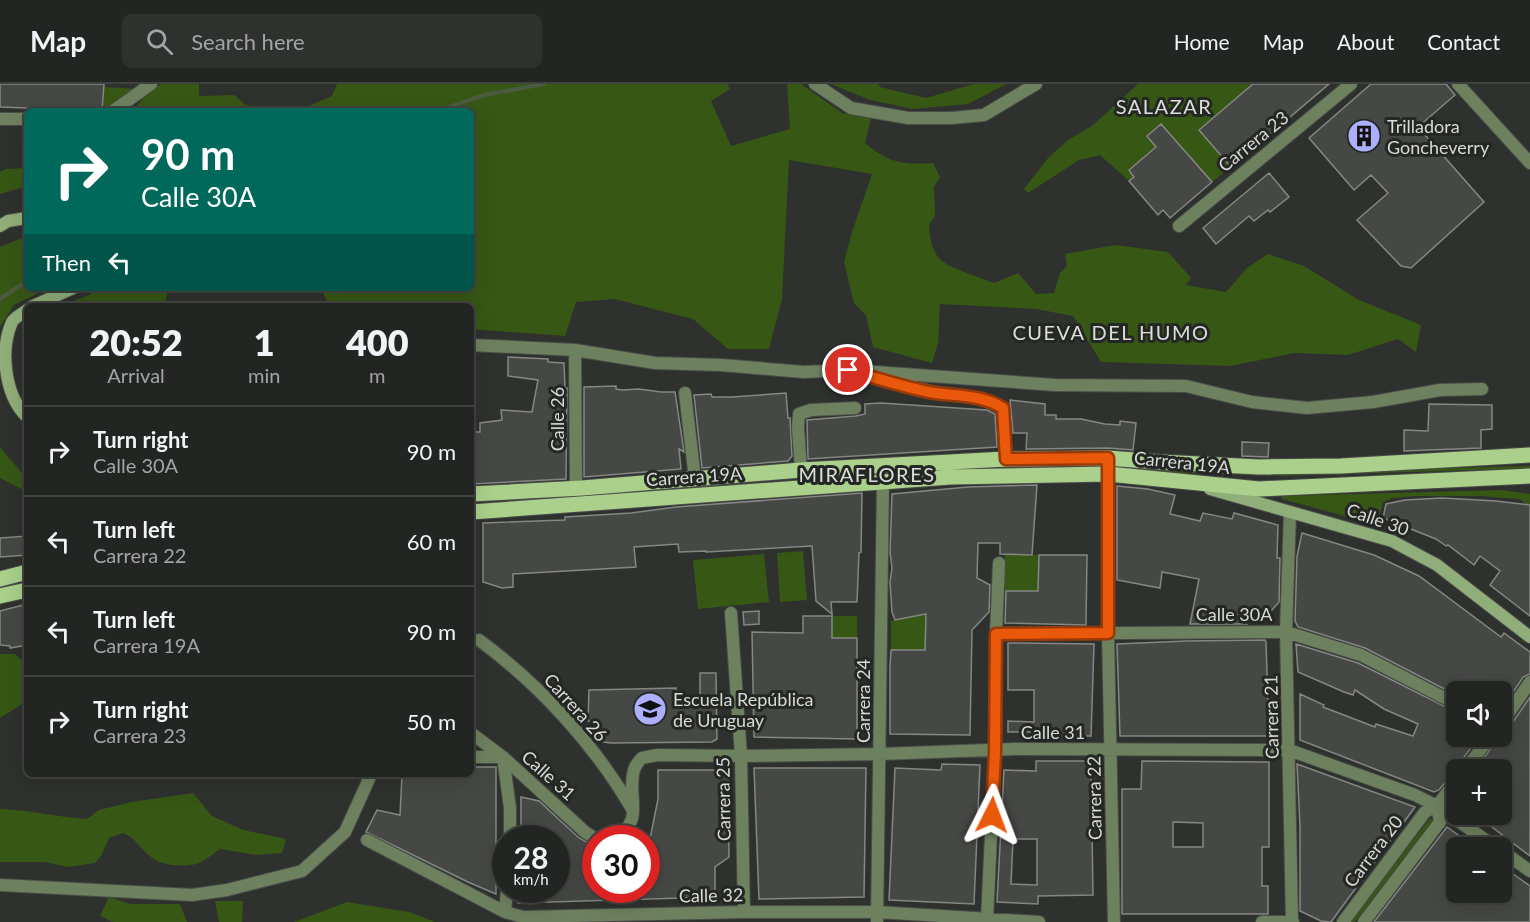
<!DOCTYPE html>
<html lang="en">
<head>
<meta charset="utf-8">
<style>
	body { margin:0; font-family:Lato,sans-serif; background:#2f312f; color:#f1f3f6; height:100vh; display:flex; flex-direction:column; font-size:22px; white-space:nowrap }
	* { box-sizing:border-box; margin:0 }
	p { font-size:20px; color:#a3a5a5 }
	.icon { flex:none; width:33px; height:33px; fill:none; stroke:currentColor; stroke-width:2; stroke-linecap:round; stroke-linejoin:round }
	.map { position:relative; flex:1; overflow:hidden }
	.side { position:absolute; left:24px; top:219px; width:450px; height:474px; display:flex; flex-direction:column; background:#232522; border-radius:9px; box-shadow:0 6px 24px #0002,0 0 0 2px #404240 }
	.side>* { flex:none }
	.banner { position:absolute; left:24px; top:24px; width:450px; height:183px; border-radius:9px; box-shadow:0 6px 24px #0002,0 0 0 2px #404240; background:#00695c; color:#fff; overflow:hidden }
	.tools { position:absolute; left:1446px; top:597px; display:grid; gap:12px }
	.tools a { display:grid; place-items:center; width:66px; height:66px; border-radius:9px; background:#232522; box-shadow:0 6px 24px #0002,0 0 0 2px #404240; font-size:30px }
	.speed { position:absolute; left:492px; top:741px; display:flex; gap:12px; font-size:30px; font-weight:700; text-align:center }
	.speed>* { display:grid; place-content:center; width:78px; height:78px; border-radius:50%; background:#232522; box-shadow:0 6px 24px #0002,0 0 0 2px #404240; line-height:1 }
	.speed small { font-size:15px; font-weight:400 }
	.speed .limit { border:9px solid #d22; background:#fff; color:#111 }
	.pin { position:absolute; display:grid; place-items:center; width:51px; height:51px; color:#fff; margin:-26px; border:3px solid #fff; border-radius:50%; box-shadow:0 2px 6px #0007 }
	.me { position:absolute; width:66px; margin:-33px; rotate:3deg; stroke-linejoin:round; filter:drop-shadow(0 0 4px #0008) }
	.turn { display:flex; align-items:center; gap:21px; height:126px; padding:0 18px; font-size:27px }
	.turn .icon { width:78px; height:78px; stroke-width:2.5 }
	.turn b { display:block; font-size:42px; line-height:51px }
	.then { display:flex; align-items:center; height:57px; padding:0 18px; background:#0003; gap:12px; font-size:22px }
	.eta { display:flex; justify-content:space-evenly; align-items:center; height:102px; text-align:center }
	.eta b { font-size:36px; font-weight:800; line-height:42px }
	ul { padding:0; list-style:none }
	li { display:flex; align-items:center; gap:18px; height:90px; padding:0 18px; border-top:2px solid #404240 }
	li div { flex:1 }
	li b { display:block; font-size:22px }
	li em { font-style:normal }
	header { display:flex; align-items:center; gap:36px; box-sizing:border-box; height:84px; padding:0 30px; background:#232522; border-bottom:2px solid #404240 }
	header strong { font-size:28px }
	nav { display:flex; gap:33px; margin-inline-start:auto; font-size:21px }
	.search { width:420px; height:54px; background:#2f312f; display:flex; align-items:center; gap:15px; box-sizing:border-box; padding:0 21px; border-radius:9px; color:#a3a5a5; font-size:22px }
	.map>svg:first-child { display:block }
	.green { fill:#375715 }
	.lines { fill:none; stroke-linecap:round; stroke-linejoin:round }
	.stream { stroke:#4c5b40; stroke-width:4 }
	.building { fill:#464845; stroke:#858783; stroke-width:1.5; fill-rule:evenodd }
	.street-casing { stroke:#4a4c49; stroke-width:14 }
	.secondary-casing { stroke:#4a4c49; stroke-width:14 }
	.primary-casing { stroke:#4a4c49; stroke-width:17 }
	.street { stroke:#6e815f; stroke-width:12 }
	.secondary { stroke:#90ae79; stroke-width:12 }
	.primary { stroke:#aad08b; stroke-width:15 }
	.route-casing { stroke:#983908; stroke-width:15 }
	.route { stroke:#ea580c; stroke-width:10 }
	.labels { text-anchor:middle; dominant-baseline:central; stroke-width:6; stroke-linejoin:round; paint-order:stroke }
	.poi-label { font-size:18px; fill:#d8dad7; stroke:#252724; text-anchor:start }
	.street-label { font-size:18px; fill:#d8dad7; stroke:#252724 }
	.neighbourhood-label { font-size:20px; letter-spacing:1.5px; fill:#dbded9; stroke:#252724 }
</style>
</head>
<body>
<header>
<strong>Map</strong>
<div class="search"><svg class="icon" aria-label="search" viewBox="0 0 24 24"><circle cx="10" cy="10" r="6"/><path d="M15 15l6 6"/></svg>Search here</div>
<nav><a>Home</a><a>Map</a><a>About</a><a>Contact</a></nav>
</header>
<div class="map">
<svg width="1530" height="838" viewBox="0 0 1530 838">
	<rect width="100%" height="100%" fill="#2f312e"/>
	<path class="green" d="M161,0h38v12l35,-1 12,10 53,5 33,-14 5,-12h390l3,5 -19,12 20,45 59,-17 -3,-45h14l41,29 29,5 -6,25c24,20 38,22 68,20l7,14 -6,10 1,29 -6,9c1,12 2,26 12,35 8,8 41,18 53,23l24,-10 18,21 18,-1 6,-20 7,-7 -2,-12 50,-9 53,7 23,26 -5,7 40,7 21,-24 21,-14 36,12 55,34 62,25 -5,27 -18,-13 -50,16 -54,-2 -63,13 -130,-4 -28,-46 -37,-7 -96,-5 -2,39 -6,20 -59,-16 -7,-32 -12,-12 -10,-41 8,-30 20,-58 -83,-14 -7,139 -13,50h-41l-35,-30 -78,-20 -39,3 -11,34 -94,-7v-23h-142l-8,-18h150v-177h-339l17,-19z
		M831,0h47l2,3 46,11 48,-14h32l-38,20 -55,5 -43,-9z
		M1138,0h115l-54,46 32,37 -19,15 -56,-35 -27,23 5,7 -5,4 -29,-26 -21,5 -51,33 -4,-4 24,-31 20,-18 24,-14z
		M104,3l35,2 -36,22z
		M27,84v18l-27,8v-22l6,-3z
		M27,152v52h22l-35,17 -14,22v-80z
		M99,204h70l-5,18h-104l29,-11z
		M0,363l27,32v28l-4,-17 -23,-12z
		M1530,382v2l-245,8 -159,-5v-3l130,6z
		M1502,406l28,4v13l-11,-8 -38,-3h-64l-25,2 -9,4 -6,23 -95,-26v-3z
		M803,467l4,49 -27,2 -3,-49z
		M764,470l5,48 -71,7 -5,-49z
		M1005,470l34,1 -1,36h-33z
		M926,530l-1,36h-34v-29z
		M832,532h25v22h-25z
		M0,570h15l12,11v36l-27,17z
		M193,709l19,23 31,14 43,9 -4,14 -26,2 -36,-6c-7,5 -15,12 -24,15 -12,3 -35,2 -45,-7 -11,-8 -15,-19 -28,-24l-14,5 -8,18 -6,7 -27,4 -23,-5h-45v-53c30,1 57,8 87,10l12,-9 32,-8z
		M1430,734l3,2 -78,102h-4z
		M109,813l21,7h50l7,18h-74l-13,-6z
		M215,817h28l-1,21h-23z
		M347,818l62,10 26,10h-141z"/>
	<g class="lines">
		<path class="stream" d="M438,27l46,-16 60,-11
			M0,215l27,-18"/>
	</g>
	<path class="building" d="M0,0h104l-2,27 -102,-4z
		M1253,0h76l-98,83 -32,-37z
		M1371,0h75l9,11 -37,32 66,75 -73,66 -10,-2 -44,-46 31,-27 -17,-18 -17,15 -45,-52z
		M1161,40l51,58 -42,36 -7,-8 -5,5 -29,-34 5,-4 -5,-7 27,-23 -9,-11z
		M1269,89l20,24 -19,15 -2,-2 -14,11 -5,-5 -33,28 -13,-16z
		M508,273l40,2v3l16,1 1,25h2l-1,91 -95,5v-52h9v-9l22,-3 -1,-10 31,2 6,-32 -30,-4z
		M616,302v3l6,1 17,-1 22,3h14l9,60 -5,-3 2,20 -97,8v-90z
		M786,309l2,25h2l2,38 -4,5 -86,7 -8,-73 17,-1 1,3h20z
		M1010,316l35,4v11h11v4h25l24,5 15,1v-4l16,2 -3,27 -25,-2 -82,1 1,-16h-14z
		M881,319l106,7 8,4 2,33 -189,12 -1,-39 49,-4 9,-2v-10z
		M1429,320l63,1v24l-11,1v18l-77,3v-21l24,1z
		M1242,358l27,1 -1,14 -26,-1z
		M1037,401l-5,70 -32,-1v-11h-22l-1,35 13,7 -1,27 -17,18 -2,105 -80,-1v-68l1,-16h34l1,-36 -31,6 -3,-8 -2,-30 2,-14 -2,-16 2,-58 76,-7z
		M1117,402l31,3 27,6 -5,19 30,7 3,-8 29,6 2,-6 44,12 -1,33h3l-1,44 -15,17 -22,2 4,3h-56l9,-45 -37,-7 -2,16 -43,-8z
		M862,409l-1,59 -2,1 -2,49h-26l1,12 -16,-13 -4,-55 -106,6v-1l-27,1 -1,-8 -44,3 2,20 -123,7v13l-11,1 -19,-6v-59l82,-3v-3l66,-4 45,-6z
		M1442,414l54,3 34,4v111l-40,-31 10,-14 -20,-15 -6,9 -26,-20 -2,1 -10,-7 -53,-21 3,-14 19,-4z
		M1302,449l72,22 45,21 82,61 3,-4 26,19v22l-7,3 -21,32v-17h-46v3l-91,-47 -67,-21 -3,-6 2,-65z
		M27,452v19l-27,2v-19z
		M1039,471h48l-1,70 -81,-2 1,-32h32z
		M27,520v41l-17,3v-2l-10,-1v-34z
		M759,527v13l-15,1 -1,-13z
		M803,532h29v22h25v101l-103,-2 -2,-105 51,1z
		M1265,556l1,2 3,94h-149l-3,-92 69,-3z
		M1008,559l86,1 -3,92h-57v-4h-26v-11l26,1v-32h-26z
		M1296,560l62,19 98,49v24h24l-22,29 -2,8 -6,3 -11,14 -5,2 -134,-52v-46l24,11 -1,2 52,20 1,-3 37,12 5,-12 -34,-15 -29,-19 -2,5 -9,-3 -46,-20z
		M700,589h16l1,66 -5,3 -101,1 -15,-2 -1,-20h-7l1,-31 87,-2 -1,10 25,-1z
		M1530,613v159l-55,-42h27v-44h-26l23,-34h3v-5l7,-3z
		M1036,677h55l2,134 -55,1v8l-41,-2 7,-132 32,1zM1013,755h24v46l-26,-1z
		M1142,677l127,1v85h-7v39h6v28h-146v-125h19zM1173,738l30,1v24h-30z
		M942,680l38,1 -6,139 -85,-4 6,-132 46,2z
		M1297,680l118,43 -84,115 -10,-1 -21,-10v-85z
		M471,683h25v127l-28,-12 -102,-50 11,-22 23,5 2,-41h69z
		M754,684h112l-2,129 -105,2z
		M658,686h70l1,87 -14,10v30l-197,6 1,-13h37v-52h-35v-41l18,4 40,37 17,9v43h50v-41h2l10,-50z
		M1447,743l29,21h-20v44h46v-26l28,20v36h-156z"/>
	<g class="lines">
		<defs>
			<path id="street" d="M815,0l36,24 57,10h44l32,-3 52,-31
				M1458,0l72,79
				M113,27l38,-27
				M0,35h27
				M1179,142l172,-142
				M471,261l104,5 80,13 66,2 83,7 44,-2 207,15 131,1 66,16 55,6 66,-6 67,-12 42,-1
				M575,266l1,138
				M876,293l57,15 47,6 23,10 3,51
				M685,309l10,86
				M1108,374v175l6,289
				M801,386l-3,-43 1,-13 12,-4 44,-2
				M1290,428l-4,120 6,289
				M731,529l10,143 3,156
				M996,550l290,-2 75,23 95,49
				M479,556c60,44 116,105 153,169
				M1502,639l28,-41
				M471,649l32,24 82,75 11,7
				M471,673h32
				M503,673l7,51v30
				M1465,686l26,-34
				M613,754c34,-16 13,-41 21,-68 1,-4 5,-9 8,-12l15,-3 84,1 140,-2 134,-5 274,1 126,45 22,11 60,42
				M367,756l138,72 18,5 221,-5h133l162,10
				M1502,767l28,20
				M0,801l192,10 35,-5 75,-19 43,-39 24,-53v-5
				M505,828l2,-22
				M987,836l8,-169 1,-117 3,-71
				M877,838l6,-441
				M1262,838h31
				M1343,838l82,-110 12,-6 19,-25
				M1364,838l76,-100 -3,-16"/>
			<path id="secondary" d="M0,142l8,-5 19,-3
				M33,222l40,-18
				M27,226c-5,4 -12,7 -15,12 -12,27 -8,73 15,95
				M1210,405l182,52 45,24 93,72"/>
			<path id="primary" d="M471,410l111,-6 219,-18 205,-11 102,-1 52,4 99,5 82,-1 189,-11
				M471,428l479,-35 158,-3 151,15 271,-13
				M0,495l27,-7
				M0,512l27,-6"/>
		</defs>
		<use href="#street" class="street-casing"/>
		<use href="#secondary" class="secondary-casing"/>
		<use href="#primary" class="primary-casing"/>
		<use href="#street" class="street"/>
		<use href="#secondary" class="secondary"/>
		<use href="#primary" class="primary"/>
	</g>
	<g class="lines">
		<defs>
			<path id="route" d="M848,286c29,8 58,18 87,23 23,3 47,2 68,15l3,51 102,-1v175l-112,1 -1,118 -3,63"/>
		</defs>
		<use href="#route" class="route-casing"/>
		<use href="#route" class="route"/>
	</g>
	<defs>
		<symbol id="building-disc" viewBox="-11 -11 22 22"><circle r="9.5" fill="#acaffb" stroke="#252724"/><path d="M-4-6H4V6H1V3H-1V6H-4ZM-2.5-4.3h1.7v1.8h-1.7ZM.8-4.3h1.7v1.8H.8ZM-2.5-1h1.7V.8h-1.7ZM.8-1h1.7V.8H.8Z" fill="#111"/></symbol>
		<symbol id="university-disc" viewBox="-11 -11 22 22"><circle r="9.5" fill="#acaffb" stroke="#252724"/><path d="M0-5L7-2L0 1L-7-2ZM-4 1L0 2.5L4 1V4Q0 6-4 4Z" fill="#111"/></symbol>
	</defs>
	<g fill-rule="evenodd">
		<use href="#building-disc" x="1345" y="33" width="38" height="38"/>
		<use href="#university-disc" x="631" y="606" width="38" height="38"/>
	</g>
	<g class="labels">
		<g class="poi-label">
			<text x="1387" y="42">Trilladora<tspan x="1387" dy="21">Goncheverry</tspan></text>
			<text x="673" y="615">Escuela República<tspan x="673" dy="21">de Uruguay</tspan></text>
		</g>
		<g class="street-label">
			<text transform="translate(1253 57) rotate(-39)">Carrera 23</text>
			<text transform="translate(557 335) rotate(-90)">Calle 26</text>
			<text transform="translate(1182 378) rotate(6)">Carrera 19A</text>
			<text transform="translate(694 392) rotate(-4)">Carrera 19A</text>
			<text transform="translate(1378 435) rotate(19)">Calle 30</text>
			<text x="1234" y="530">Calle 30A</text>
			<text transform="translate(863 617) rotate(-90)">Carrera 24</text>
			<text transform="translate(576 623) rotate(48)">Carrera 26</text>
			<text transform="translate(1271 633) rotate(-91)">Carrera 21</text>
			<text x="1053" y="648">Calle 31</text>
			<text transform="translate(549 691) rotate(42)">Calle 31</text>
			<text transform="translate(1094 714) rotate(-91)">Carrera 22</text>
			<text transform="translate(723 715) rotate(-91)">Carrera 25</text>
			<text transform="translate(1373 767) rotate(-53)">Carrera 20</text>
			<text transform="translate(711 811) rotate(-1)">Calle 32</text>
		</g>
		<g class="neighbourhood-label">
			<text x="1164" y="22">SALAZAR</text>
			<text x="1111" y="248">CUEVA DEL HUMO</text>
			<text x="867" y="390">MIRAFLORES</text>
		</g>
	</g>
</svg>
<div class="tools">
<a><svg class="icon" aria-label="sound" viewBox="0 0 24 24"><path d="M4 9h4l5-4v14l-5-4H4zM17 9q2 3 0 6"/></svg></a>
<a>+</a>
<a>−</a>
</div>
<div class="speed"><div>28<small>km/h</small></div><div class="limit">30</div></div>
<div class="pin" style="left:848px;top:286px;background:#d93025"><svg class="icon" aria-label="arrive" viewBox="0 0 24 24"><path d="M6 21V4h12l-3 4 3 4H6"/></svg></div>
<svg class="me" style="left:992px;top:731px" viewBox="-20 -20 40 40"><path d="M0-17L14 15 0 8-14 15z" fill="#ea580c" stroke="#fff" stroke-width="4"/></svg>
<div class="banner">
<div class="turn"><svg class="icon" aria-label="right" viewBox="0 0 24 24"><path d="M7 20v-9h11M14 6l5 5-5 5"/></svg><div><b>90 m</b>Calle 30A</div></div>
<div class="then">Then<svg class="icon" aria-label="left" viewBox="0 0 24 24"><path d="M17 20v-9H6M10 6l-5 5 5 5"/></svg></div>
</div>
<section class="side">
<div class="eta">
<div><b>20:52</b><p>Arrival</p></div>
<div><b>1</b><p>min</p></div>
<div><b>400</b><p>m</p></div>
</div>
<ul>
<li><svg class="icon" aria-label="right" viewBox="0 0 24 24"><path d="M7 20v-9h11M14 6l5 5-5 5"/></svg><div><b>Turn right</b><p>Calle 30A</p></div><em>90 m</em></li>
<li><svg class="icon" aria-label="left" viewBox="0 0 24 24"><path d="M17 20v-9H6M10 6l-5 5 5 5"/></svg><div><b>Turn left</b><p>Carrera 22</p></div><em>60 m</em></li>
<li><svg class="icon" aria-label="left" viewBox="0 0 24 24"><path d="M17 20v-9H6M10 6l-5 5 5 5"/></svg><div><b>Turn left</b><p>Carrera 19A</p></div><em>90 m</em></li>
<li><svg class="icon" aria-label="right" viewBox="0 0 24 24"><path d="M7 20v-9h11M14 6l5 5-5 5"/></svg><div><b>Turn right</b><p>Carrera 23</p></div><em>50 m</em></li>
</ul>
</section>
</div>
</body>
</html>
